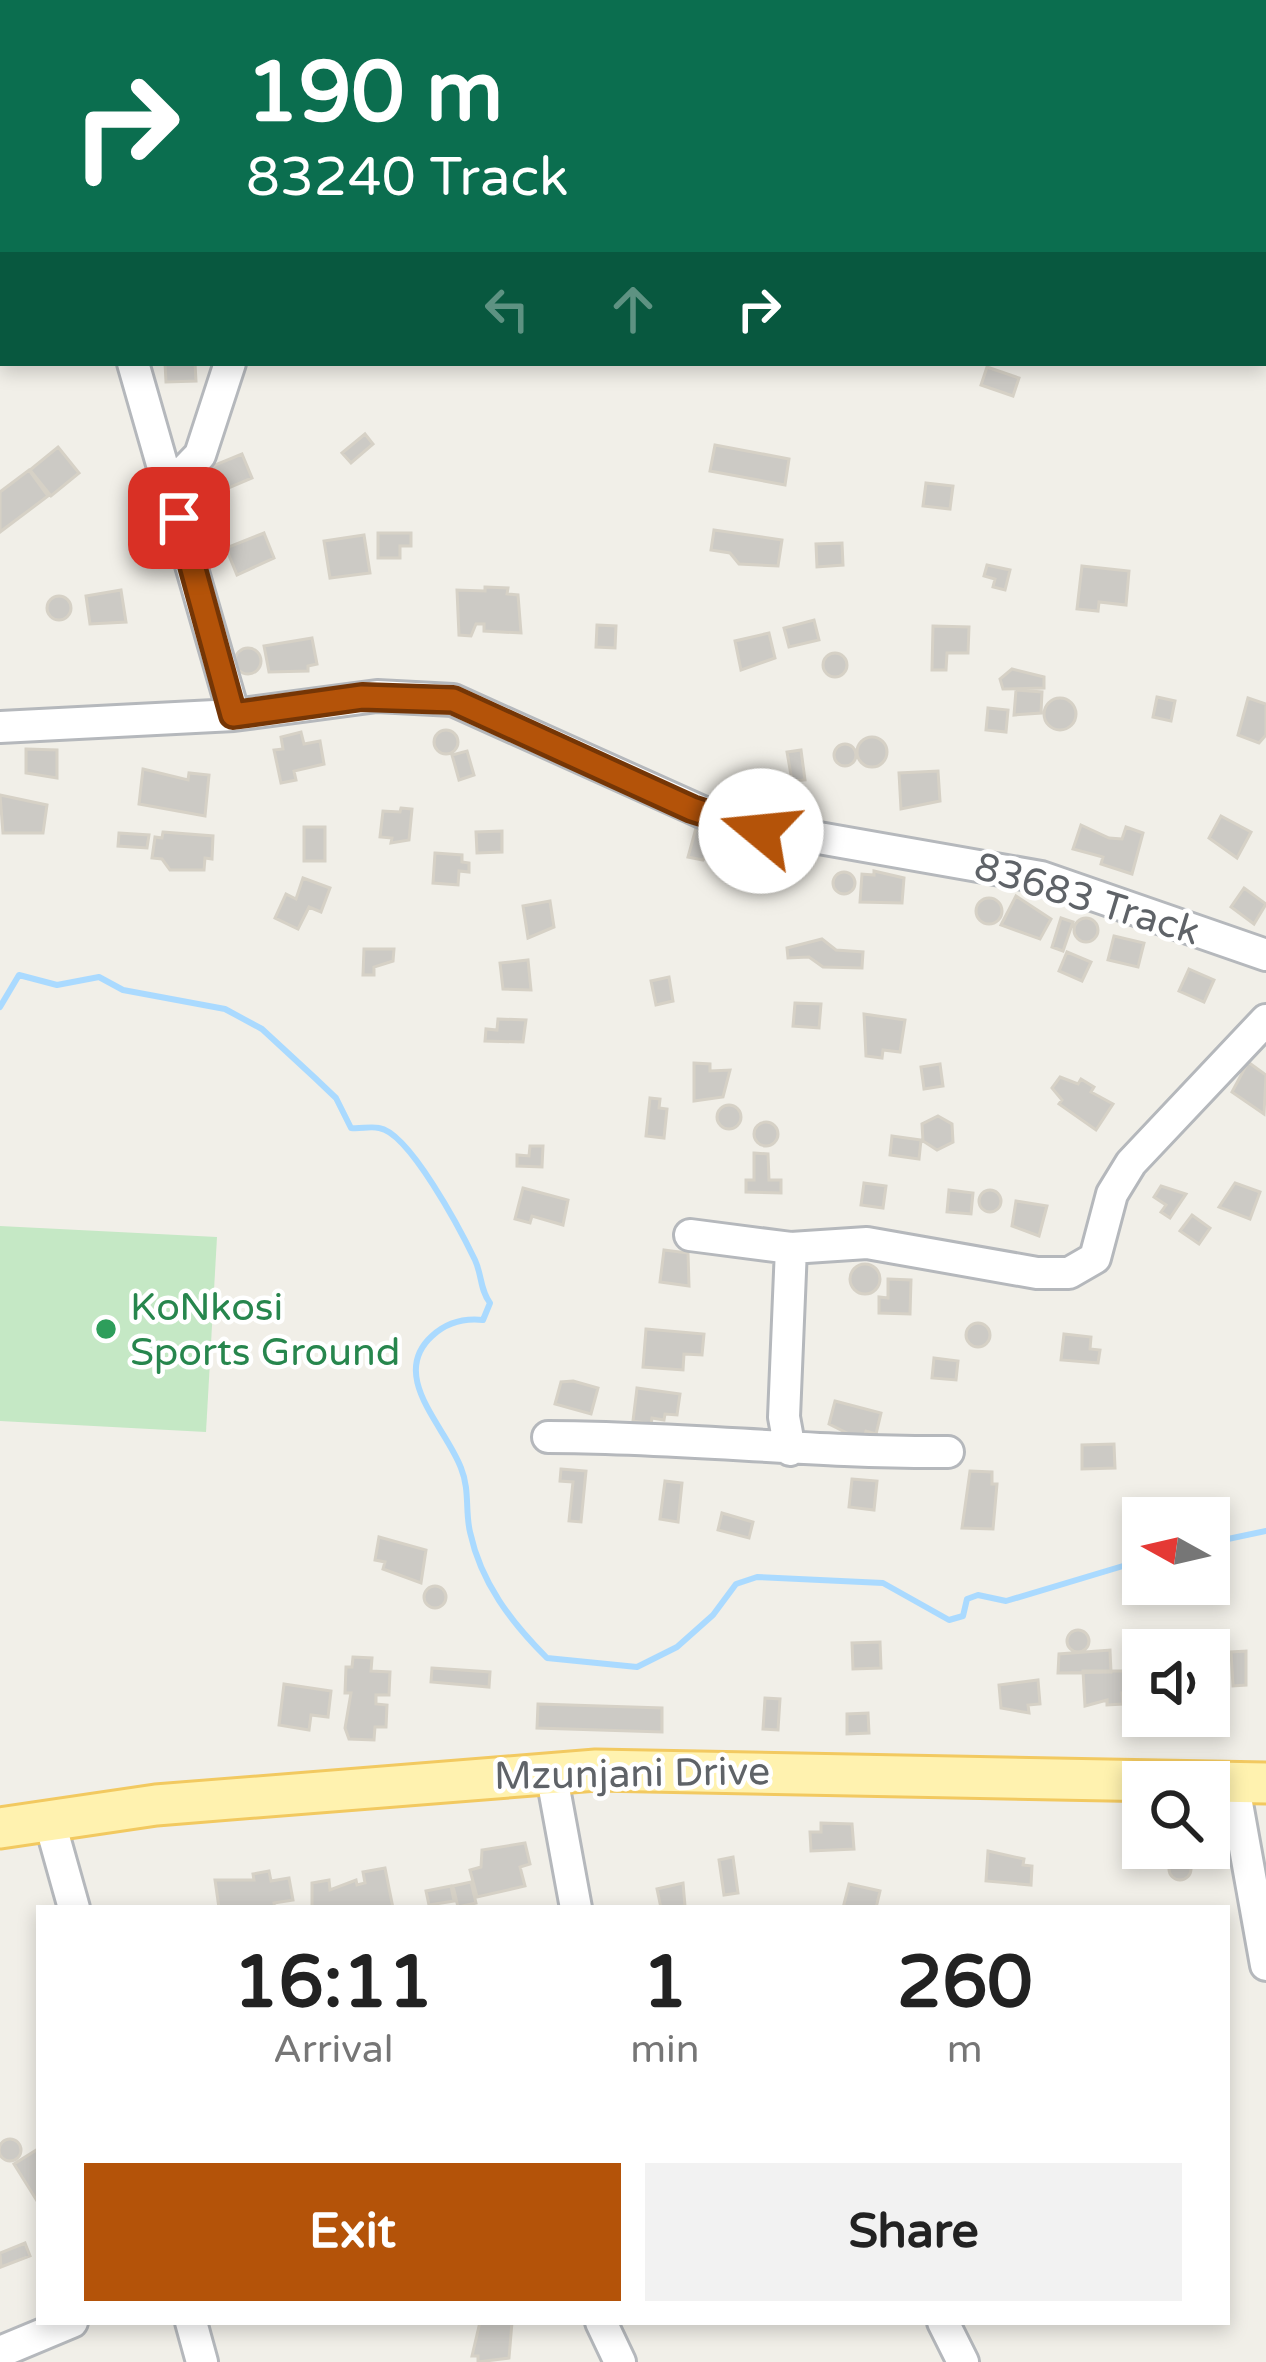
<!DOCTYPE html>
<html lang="en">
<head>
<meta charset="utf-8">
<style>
	body { margin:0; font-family:"Varela Round",sans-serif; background:#f2f2f2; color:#222; height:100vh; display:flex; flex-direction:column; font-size:45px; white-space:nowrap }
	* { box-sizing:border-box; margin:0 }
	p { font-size:39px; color:#767676 }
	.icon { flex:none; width:66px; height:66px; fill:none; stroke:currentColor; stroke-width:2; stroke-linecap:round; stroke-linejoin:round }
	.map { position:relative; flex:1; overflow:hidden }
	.panel { position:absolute; left:36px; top:1905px; width:1194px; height:420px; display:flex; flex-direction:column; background:#fff; border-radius:0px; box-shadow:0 6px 18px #0003 }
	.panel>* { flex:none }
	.top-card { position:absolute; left:0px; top:0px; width:1266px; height:366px; box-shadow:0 6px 18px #0003; background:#0b6e4f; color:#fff; overflow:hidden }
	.needle { width:78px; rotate:278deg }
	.buttons { position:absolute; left:1122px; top:1497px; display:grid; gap:24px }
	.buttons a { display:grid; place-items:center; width:108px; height:108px; border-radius:0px; background:#fff; box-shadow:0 6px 18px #0003; font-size:60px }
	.pin { position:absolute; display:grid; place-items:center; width:102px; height:102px; color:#fff; margin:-51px; border-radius:24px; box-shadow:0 6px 18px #0006 }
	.me { position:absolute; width:132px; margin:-66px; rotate:287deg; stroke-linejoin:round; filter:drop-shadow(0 0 9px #0008) }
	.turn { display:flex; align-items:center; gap:42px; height:252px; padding:0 48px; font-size:54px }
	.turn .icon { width:156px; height:156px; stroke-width:2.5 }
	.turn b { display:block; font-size:84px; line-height:102px }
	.lanes { display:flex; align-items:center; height:114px; padding:0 48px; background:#0003; justify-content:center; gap:60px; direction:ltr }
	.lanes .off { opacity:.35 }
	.eta { display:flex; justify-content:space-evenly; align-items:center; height:204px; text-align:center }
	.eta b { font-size:72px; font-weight:700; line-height:84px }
	.cta { display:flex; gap:24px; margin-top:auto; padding:24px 48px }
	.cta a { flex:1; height:138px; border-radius:0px; background:#b45309; color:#fff; font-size:48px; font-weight:700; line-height:138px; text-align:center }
	.cta a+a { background:#f2f2f2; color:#222 }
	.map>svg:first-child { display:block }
	.green { fill:#c5e8c5 }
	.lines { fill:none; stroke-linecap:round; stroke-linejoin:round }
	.stream { stroke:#aadaff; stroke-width:6 }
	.building { fill:#cccac5; stroke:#d6d1c6; stroke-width:3 }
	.minor-casing { stroke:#b5b8bc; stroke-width:36 }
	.major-casing { stroke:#f2c960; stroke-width:45 }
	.minor { stroke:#fff; stroke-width:30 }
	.major { stroke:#fff2af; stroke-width:39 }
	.route-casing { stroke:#753606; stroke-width:30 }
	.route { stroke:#b45309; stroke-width:21 }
	.leisure-dot { fill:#2e9e5b; stroke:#fff; stroke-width:4.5 }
	.labels { text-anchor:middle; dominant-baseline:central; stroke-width:9; stroke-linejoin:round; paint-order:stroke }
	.street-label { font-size:39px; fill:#5f6368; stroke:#fff }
	.leisure-label { font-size:39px; fill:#27864d; stroke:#fff; text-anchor:start }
</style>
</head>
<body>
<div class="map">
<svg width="1266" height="2362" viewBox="0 0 1266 2362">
	<rect width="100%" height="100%" fill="#f1efe8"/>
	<path class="green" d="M0,1226l217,11 -11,195 -206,-11z"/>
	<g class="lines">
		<path class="stream" d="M0,1007l19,-32 38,10 42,-8 24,13 102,19 37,20 53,49 21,20 15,30c10,1 19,-2 28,0 30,4 82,103 96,132 7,15 5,30 15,43l-7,17c-19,-2 -36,2 -51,16 -44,40 14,91 29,132 9,22 4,43 9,64 11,51 41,90 77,126l90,9 40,-20 36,-32 23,-31 21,-7 126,6 66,37 14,-4 4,-17 11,-4 28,6 137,-41
			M1209,1543l57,-12"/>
	</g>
	<path class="building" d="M165,363h30l1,18 -30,1z
		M987,367l32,11 -6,18 -32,-11z
		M365,434l8,10 -22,19 -9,-10z
		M715,445l74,14 -4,26 -75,-14z
		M58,447l21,26 -28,23 -21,-26z
		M242,454l10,24 -33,14 -9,-25z
		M29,470l19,26 -48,36v-40z
		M926,483l27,3 -3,23 -27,-3z
		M714,530l68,10 -4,26 -39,-2 -9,-11 -19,-3z
		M264,533l10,25 -37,17 -11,-27z
		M378,533h33v13h-11v12h-22z
		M364,535l6,38 -40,5 -6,-37z
		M842,543l1,22 -26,2 -1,-23z
		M987,565l23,5 -5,20 -12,-3 2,-8 -11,-3z
		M1082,566l47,5 -3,34 -27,-3 -1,9 -21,-2z
		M485,587l23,1 -1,6 11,1 3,38 -37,-2v-7h-8l-5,12 -12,-1 -2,-45 28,1z
		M121,590l5,32 -36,2 -4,-28z
		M47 608a12 12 0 1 1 24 0a12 12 0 1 1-24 0Z
		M814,620l5,20 -30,7 -5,-19z
		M597,625l19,1 -1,22 -19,-1z
		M933,626l36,1 -1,26h-21l-1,17h-14z
		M769,633l6,25 -34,12 -6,-29z
		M312,638l5,26 -9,2v5l-39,1 -5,-26z
		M235 661a13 13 0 1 1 26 0a13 13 0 1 1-26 0Z
		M823 665a12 12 0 1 1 24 0a12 12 0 1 1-24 0Z
		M1012,669l32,8v11l-41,1 -3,-10z
		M1016,690l26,2 -1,21 -27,2z
		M1157,697l18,4 -4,20 -18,-4z
		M1248,698l18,6v31l-7,8 -21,-8z
		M1044 714a16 16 0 1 1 32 0a16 16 0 1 1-32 0Z
		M988,708l20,2 -2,22 -20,-2z
		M434 742a12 12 0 1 1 24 0a12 12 0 1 1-24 0Z
		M301,732l3,12 16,-3 4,23 -30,7 2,9 -15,3 -7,-33 9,-1 -2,-12z
		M857 752a15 15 0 1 1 30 0a15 15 0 1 1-30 0Z
		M834 755a11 11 0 1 1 22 0a11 11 0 1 1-22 0Z
		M26,749l31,1v28l-31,-5z
		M801,750l4,30 -13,1 -5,-29z
		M467,751l7,24 -15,5 -7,-25z
		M143,769l45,11 1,-7 20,2 -4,41 -66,-12z
		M938,771l2,30 -39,8 -2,-36z
		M0,795l47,10 -4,28h-40z
		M401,808l11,1 -3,31 -18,3 1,-5 -12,-1 3,-26 17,1z
		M1221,816l30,16 -14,26 -28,-20z
		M1081,825l28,13 13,1 4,-12 17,6 -11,41 -31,-10 2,-7 -30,-8z
		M304,827h21v34h-21z
		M696,828l16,3 2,11 -11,18 -15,-3z
		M502,831v21l-25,1 -1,-21z
		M163,832l50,4 -1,23 -7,-1 -1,12h-34l-8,-11 -10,-1 3,-21 7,1z
		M119,833l30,2 -2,13 -29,-2z
		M435,853l27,2v7l7,1v9l-10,-1 -1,14 -25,-2z
		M874,871l30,7 -2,25 -42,-1 2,-28 12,1z
		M833 883a11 11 0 1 1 22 0a11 11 0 1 1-22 0Z
		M303,878l27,10 -9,24 -12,-5 -11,22 -23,-11 11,-24 10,5z
		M1244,888l22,16 -12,20 -23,-17z
		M1016,896l35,23 -11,20 -39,-14z
		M976 911a13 13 0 1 1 26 0a13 13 0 1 1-26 0Z
		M550,901l4,26 -26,11 -5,-32z
		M1074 930a12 12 0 1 1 24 0a12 12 0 1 1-24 0Z
		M1061,918l12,4 -10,29 -11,-4z
		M1114,936l30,7 -6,24 -30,-7z
		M822,939l14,11 27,2 -1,16 -39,-1 -14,-10 -21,1 -1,-10z
		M364,949h30l-1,12 -19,6v8h-11z
		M1067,952l24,10 -9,19 -23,-10z
		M528,960l3,30 -28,-1 -3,-26z
		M1189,969l25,11 -10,22 -25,-11z
		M669,977l4,24 -17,4 -5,-24z
		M795,1003l26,1 -2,24 -26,-2z
		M864,1014l41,6 -5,32 -17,-2 -1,8 -16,-2z
		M498,1019l28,1 -3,22 -38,-1 1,-12 11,1z
		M1248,1062l18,13 -2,39 -32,-22z
		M694,1063l16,1v7l20,-1 -7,27 -29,4z
		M940,1064l3,22 -19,3 -3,-22z
		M1060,1077l18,7 3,-5 13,8 -3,5 22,12 -17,26 -37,-26 3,-4 -10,-12z
		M650,1098l10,1 -1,9 8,1 -3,29 -18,-2z
		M717 1117a12 12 0 1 1 24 0a12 12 0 1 1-24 0Z
		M938,1116l14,8 1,18 -16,8 -14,-9 -1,-17z
		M754 1134a12 12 0 1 1 24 0a12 12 0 1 1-24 0Z
		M892,1136l29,4 -2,19 -29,-4z
		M530,1146h13l-1,21 -25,-1v-11l12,1z
		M754,1153l14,1 1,26h12v13l-35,-1v-12h8z
		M864,1183l22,3 -3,22 -22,-3z
		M1235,1183l25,9 -10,27 -31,-12z
		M1161,1186l25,8 -16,24 -9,-6 5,-7 -12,-8z
		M523,1188l45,12 -5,25 -31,-9 -2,7 -15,-4z
		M979 1201a11 11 0 1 1 22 0a11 11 0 1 1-22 0Z
		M949,1190l24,3 -2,21 -24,-2z
		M1016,1201l31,5 -8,30 -27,-10z
		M1192,1215l18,13 -11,16 -19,-13z
		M664,1250l24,3 1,33 -29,-4z
		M850 1279a15 15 0 1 1 30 0a15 15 0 1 1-30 0Z
		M888,1279l23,1 -1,34 -31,-1v-16l9,1z
		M966 1335a12 12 0 1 1 24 0a12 12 0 1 1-24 0Z
		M646,1329l58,5 -2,21 -18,-1 -1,16 -40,-3z
		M1064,1334l27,3 -1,12 10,1 -2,13 -37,-3z
		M934,1358l24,3 -2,19 -24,-2z
		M573,1381l25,7 -7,26 -36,-10 6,-22z
		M637,1388l43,6 -3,21 -12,-1 -1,6 -12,-2 -1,6 -18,-3z
		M835,1401l46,12 -5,21 -10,-3 -3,10 -34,-17z
		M1114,1444l1,24 -33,1v-24z
		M561,1469l25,2 -5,51 -12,-1 4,-39 -13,-1z
		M970,1471l22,1v12h5l-4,45 -31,-1z
		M852,1479l25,2 -3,29 -25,-3z
		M665,1481l17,2 -4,39 -18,-3z
		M722,1513l31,9 -4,16 -31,-8z
		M379,1537l47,13 -5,33 -38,-14 2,-7 -10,-2z
		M424 1597a11 11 0 1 1 22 0a11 11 0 1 1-22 0Z
		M1067 1641a11 11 0 1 1 22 0a11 11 0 1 1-22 0Z
		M880,1642l1,26 -28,1 -1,-26z
		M1110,1650l1,22 -53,1 1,-19z
		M1246,1651v34l-13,1 -2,-34z
		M353,1657l19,1 -1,13 19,1 -1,23h-13v9l11,1 -1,22h-11l-1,13 -25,-1 -4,-11 6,-35h-6l1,-26h6z
		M432,1668l58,4 -1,15 -58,-5z
		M1083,1671h47l1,22h-9l1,11 -16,1v-5l-22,6z
		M1038,1680l2,24 -12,1 1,8 -28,-5 -2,-23z
		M284,1684l47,7 -3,26 -17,-2 -2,15 -30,-5z
		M765,1698l15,1 -2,31 -15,-1z
		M538,1704l124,4v24l-125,-4z
		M868,1713l1,20 -22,1v-20z
		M821,1823l31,1 2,25 -43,2 -1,-19h11z
		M525,1843l5,21 -10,3 5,19 -48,11 -7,-27 11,-3 1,-17z
		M988,1851l36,8 -1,6 9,1 -1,19 -45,-4z
		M733,1857l5,36 -14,2 -5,-35z
		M1169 1869a11 11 0 1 1 22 0a11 11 0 1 1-22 0Z
		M385,1868l8,40h-81v-25l17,-3 1,10 26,-10 1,5 8,-2 -2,-11z
		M269,1871l2,10 18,-3 4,22 -19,3 1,5h-56l-4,-28h39l-1,-6z
		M471,1882l5,21 -18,4 -5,-21z
		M683,1883l2,23 -24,2 -4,-19z
		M849,1884l31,7 -4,17h-33z
		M451,1886l3,15 -25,4 -3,-14z
		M-1 2150a11 11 0 1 1 22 0a11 11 0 1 1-22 0Z
		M38,2149l1,2v53l-25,-40z
		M25,2243l5,13 -29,11 -1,-14z
		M480,2322h32l-3,36 -31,4v-6h-6z"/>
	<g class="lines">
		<defs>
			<path id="minor" d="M104,0l1,3
				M199,0v3
				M1198,0l2,3
				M871,3l2,-3
				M1263,82l3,4
				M0,171l3,7
				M0,211l3,1
				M133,363l101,352
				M171,485l29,-30 30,-92
				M0,727l234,-12 143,-19 76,4 269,121 319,56 225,78
				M690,1235l101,13 76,-5 170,30h32l26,-15 17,-64 19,-31 135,-143
				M548,1437c134,0 266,16 400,15
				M790,1450l-6,-33 7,-169
				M551,1772l25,136
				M1233,1781l33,184
				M49,1819l25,89
				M191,2322l11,40
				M601,2322l19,40
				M943,2322l20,40
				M0,2352l72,-30"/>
			<path id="major" d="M0,1828l156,-23 440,-35 670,13"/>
		</defs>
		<use href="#minor" class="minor-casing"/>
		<use href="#major" class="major-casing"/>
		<use href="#minor" class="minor"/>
		<use href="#major" class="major"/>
	</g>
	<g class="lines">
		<defs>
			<path id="route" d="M179,518l54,197 129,-18 91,3 239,109 69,22"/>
		</defs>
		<use href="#route" class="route-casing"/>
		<use href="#route" class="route"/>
	</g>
	<circle class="leisure-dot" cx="106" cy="1329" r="12"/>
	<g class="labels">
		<g class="street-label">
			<text transform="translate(1087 899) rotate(17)">83683 Track</text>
			<text transform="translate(632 1774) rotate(-1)">Mzunjani Drive</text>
		</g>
		<g class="leisure-label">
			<text x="130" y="1307">KoNkosi<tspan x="130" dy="45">Sports Ground</tspan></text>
		</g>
	</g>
</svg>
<div class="buttons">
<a><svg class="needle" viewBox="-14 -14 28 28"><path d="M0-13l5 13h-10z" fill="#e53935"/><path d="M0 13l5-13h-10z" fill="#767676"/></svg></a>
<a><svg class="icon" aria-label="sound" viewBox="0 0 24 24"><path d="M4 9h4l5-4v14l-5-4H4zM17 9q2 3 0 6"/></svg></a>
<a><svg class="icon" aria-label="search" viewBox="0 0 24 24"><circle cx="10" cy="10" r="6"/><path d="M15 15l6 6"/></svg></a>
</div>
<div class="pin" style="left:179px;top:518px;background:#d93025"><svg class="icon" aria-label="arrive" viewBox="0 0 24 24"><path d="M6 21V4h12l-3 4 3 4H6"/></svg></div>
<svg class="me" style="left:761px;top:831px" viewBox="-20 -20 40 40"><circle r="19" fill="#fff"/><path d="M0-13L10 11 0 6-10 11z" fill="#b45309"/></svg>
<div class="top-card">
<div class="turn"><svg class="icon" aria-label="right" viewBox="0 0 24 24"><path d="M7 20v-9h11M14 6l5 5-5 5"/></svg><div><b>190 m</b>83240 Track</div></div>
<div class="lanes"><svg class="icon off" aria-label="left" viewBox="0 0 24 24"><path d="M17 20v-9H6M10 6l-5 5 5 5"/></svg><svg class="icon off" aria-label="ahead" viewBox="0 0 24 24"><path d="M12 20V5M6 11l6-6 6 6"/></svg><svg class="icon" aria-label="right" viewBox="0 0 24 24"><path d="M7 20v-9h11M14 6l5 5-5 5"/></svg></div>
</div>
<section class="panel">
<div class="eta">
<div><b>16:11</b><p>Arrival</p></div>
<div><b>1</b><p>min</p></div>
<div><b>260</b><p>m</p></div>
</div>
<div class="cta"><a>Exit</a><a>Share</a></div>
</section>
</div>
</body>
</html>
